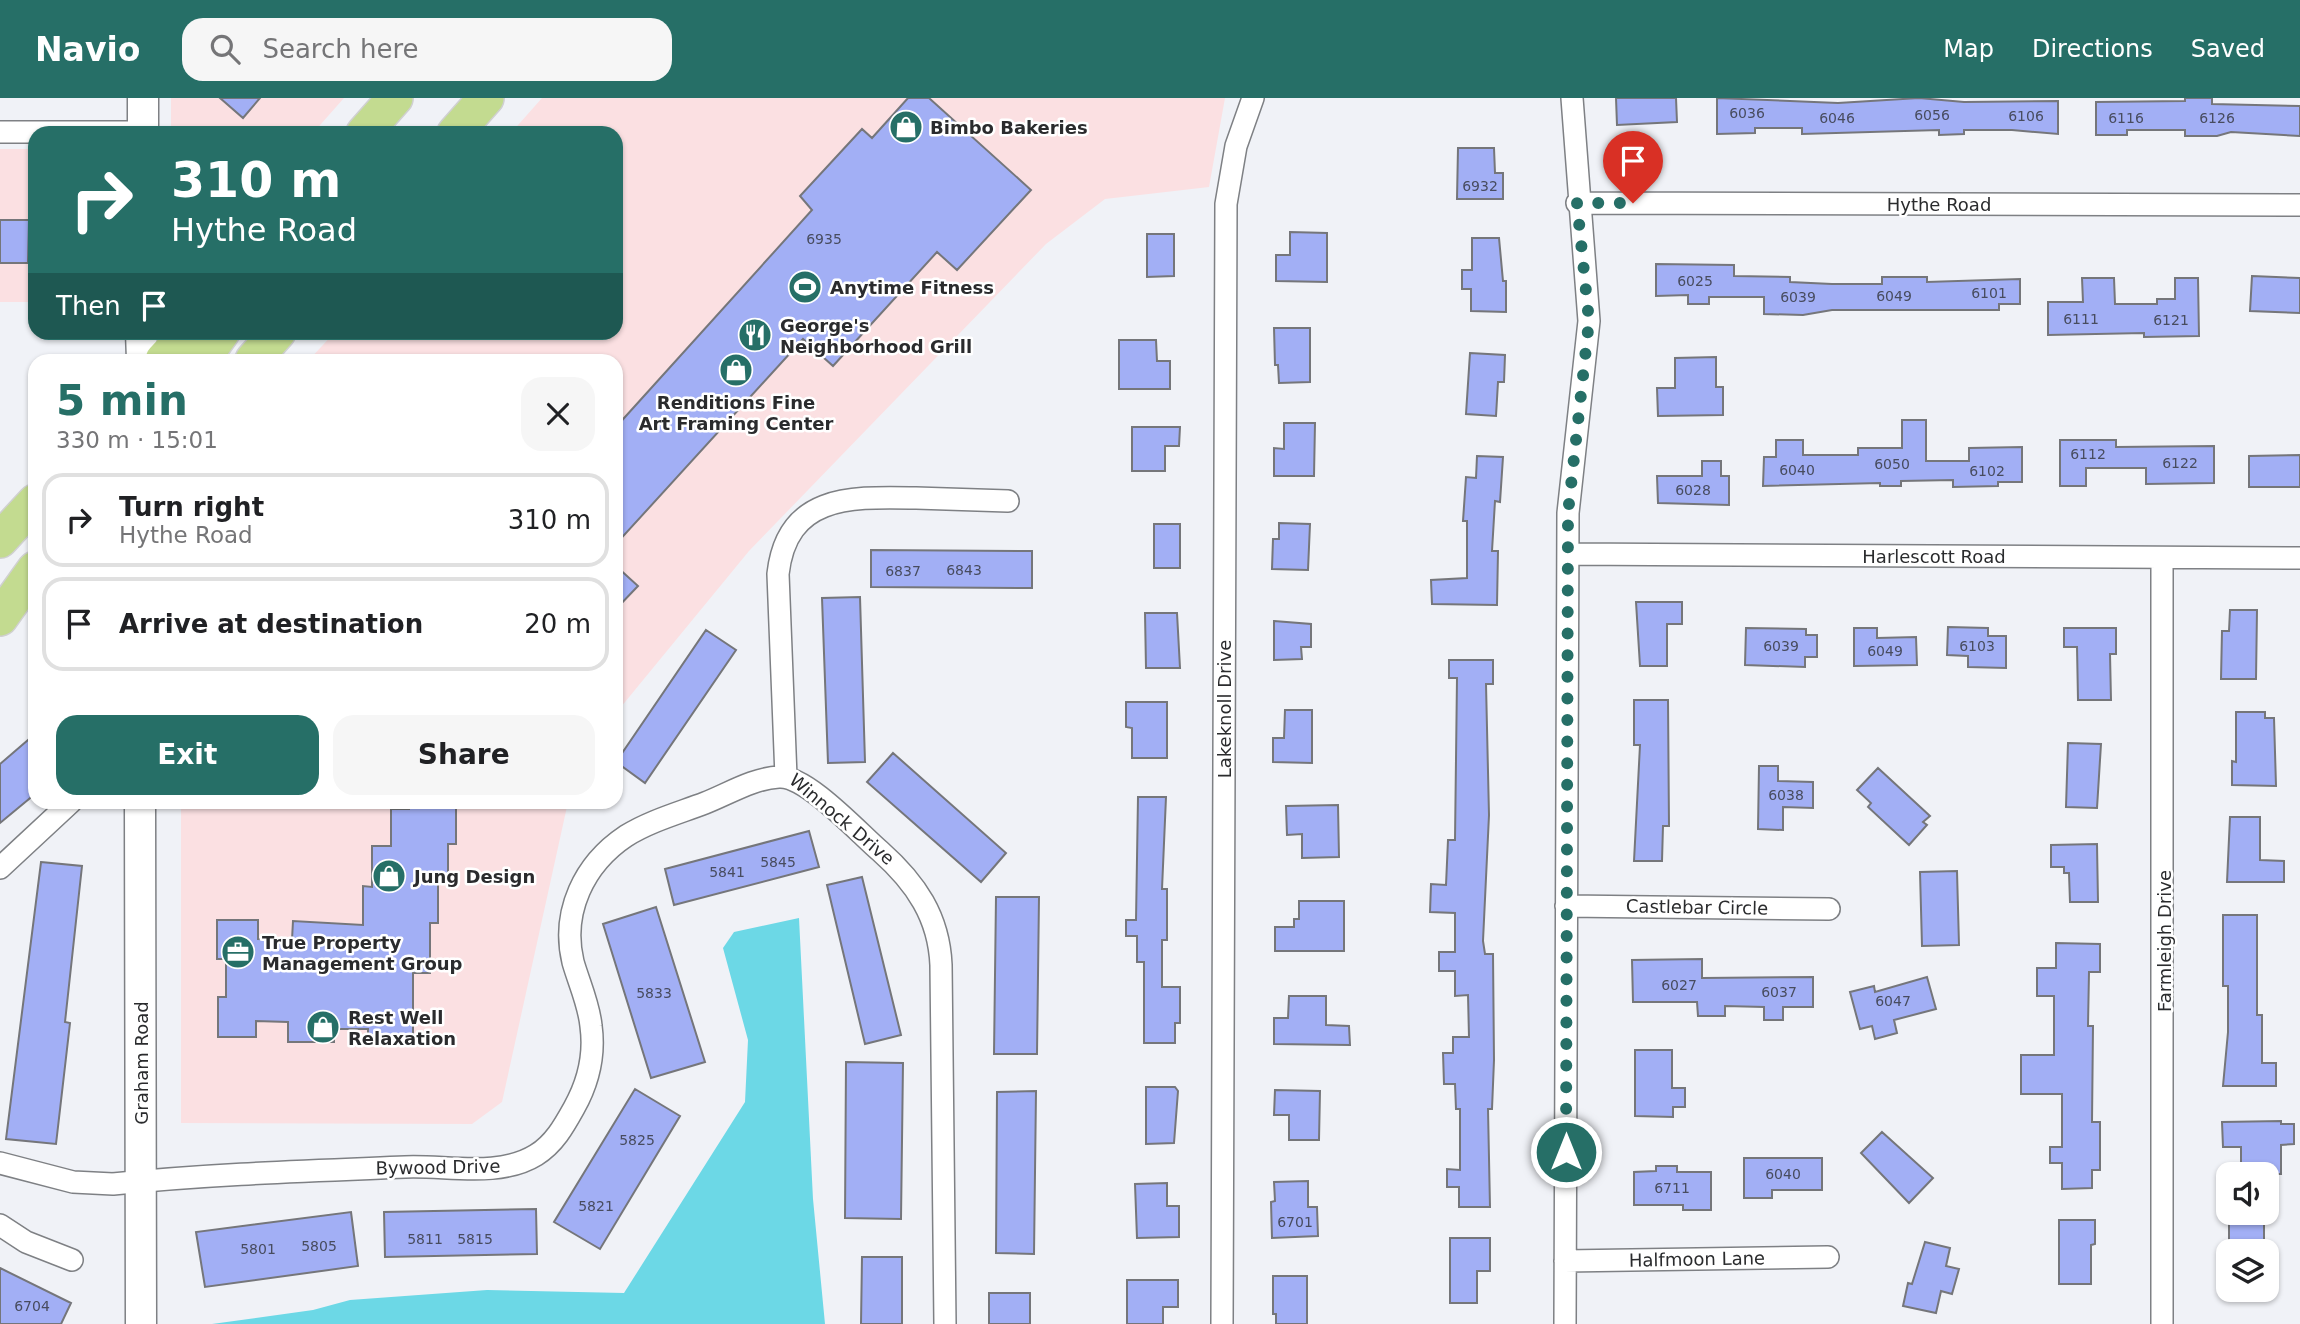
<!DOCTYPE html>
<html lang="en">
<head>
<meta charset="utf-8">
<style>
	body { margin:0; font-family:"DejaVu Sans",sans-serif; background:#f6f6f6; color:#202124; height:100vh; display:flex; flex-direction:column; font-size:26px; white-space:nowrap }
	* { box-sizing:border-box; margin:0 }
	p { font-size:23px; color:#757577 }
	.icon { flex:none; width:38px; height:38px; fill:none; stroke:currentColor; stroke-width:2; stroke-linecap:round; stroke-linejoin:round }
	.map { position:relative; flex:1; overflow:hidden }
	.details { position:absolute; left:28px; top:256px; width:595px; height:455px; display:flex; flex-direction:column; background:#fff; border-radius:21px; box-shadow:0 2px 5px #0004 }
	.details>* { flex:none }
	.banner { position:absolute; left:28px; top:28px; width:595px; height:214px; border-radius:21px; box-shadow:0 2px 5px #0004; background:#266f67; color:#fff; overflow:hidden }
	.tools { position:absolute; left:2216px; top:1064px; display:grid; gap:14px }
	.tools a { display:grid; place-items:center; width:63px; height:63px; border-radius:14px; background:#fff; box-shadow:0 2px 5px #0004; font-size:35px }
	.pin { position:absolute; display:grid; place-items:center; width:60px; height:60px; color:#fff; margin:-72px -30px; border-radius:50% 50% 50% 0; rotate:-45deg; box-shadow:0 0 7px #0007 }
	.pin .icon { rotate:45deg }
	.me { position:absolute; width:77px; margin:-38px; rotate:0deg; stroke-linejoin:round; filter:drop-shadow(0 0 5px #0008) }
	.turn { display:flex; align-items:center; gap:24px; height:147px; padding:0 28px; font-size:32px }
	.turn .icon { width:91px; height:91px; stroke-width:2.5 }
	.turn b { display:block; font-size:49px; line-height:60px }
	.then { display:flex; align-items:center; height:66px; padding:0 28px; background:#0003; gap:14px; font-size:26px }
	.round { display:grid; place-items:center; flex:none; width:74px; height:74px; border-radius:21px; background:#f6f6f6 }
	.summary { display:flex; align-items:center; justify-content:space-between; height:119px; padding:0 28px }
	h1 { font-size:42px; font-weight:800; line-height:52px; color:#266f67 }
	.action { display:flex; gap:14px; margin-top:auto; padding:14px 28px }
	.action a { flex:1; height:80px; border-radius:21px; background:#266f67; color:#fff; font-size:28px; font-weight:800; line-height:80px; text-align:center }
	.action a+a { background:#f6f6f6; color:#202124 }
	ul { padding:0; list-style:none }
	li { display:flex; align-items:center; gap:21px; height:94px; margin:0 14px 10px; padding:0 14px; border:4px solid #e0e0e0; border-radius:21px }
	li div { flex:1 }
	li b { display:block; font-size:26px }
	li em { font-style:normal }
	header { display:flex; align-items:center; gap:42px; box-sizing:border-box; height:98px; padding:0 35px; background:#266f67; color:#fff }
	header strong { font-size:33px }
	nav { display:flex; gap:38px; margin-inline-start:auto; font-size:24px }
	.search { width:490px; height:63px; background:#f6f6f6; display:flex; align-items:center; gap:18px; box-sizing:border-box; padding:0 24px; border-radius:21px; color:#757577; font-size:26px }
	.map>svg:first-child { display:block }
	.commercial { fill:#fbe0e2 }
	.water { fill:#6cd8e6 }
	.building { fill:#a2aff5; stroke:#75767a; stroke-width:2 }
	.lines { fill:none; stroke-linecap:round; stroke-linejoin:round }
	.street-casing { stroke:#7e8084; stroke-width:24 }
	.secondary-casing { stroke:#7e8084; stroke-width:33 }
	.primary-casing { stroke:#d0d0d1; stroke-width:38 }
	.street { stroke:#fff; stroke-width:21 }
	.secondary { stroke:#fff; stroke-width:30 }
	.primary { stroke:#c3db90; stroke-width:35 }
	.route { stroke:#266f67; stroke-width:12; stroke-dasharray:0 21.6 }
	.labels { text-anchor:middle; dominant-baseline:central; stroke-width:5; stroke-linejoin:round; paint-order:stroke }
	.number-label { font-size:14px; fill:#484c5f }
	.poi-label { font-size:18px; font-weight:bold; fill:#2a2b2d; stroke:#fff; text-anchor:start }
	.street-label { font-size:18px; fill:#2a2b2d; stroke:#fff }
</style>
</head>
<body>
<header>
<strong>Navio</strong>
<div class="search"><svg class="icon" aria-label="search" viewBox="0 0 24 24"><circle cx="10" cy="10" r="6"/><path d="M15 15l6 6"/></svg>Search here</div>
<nav><a>Map</a><a>Directions</a><a>Saved</a></nav>
</header>
<div class="map">
<svg width="2300" height="1226" viewBox="0 0 2300 1226">
	<rect width="100%" height="100%" fill="#f0f2f7"/>
	<path class="commercial" d="M171,0h173l-31,35h-142z
		M542,0h683l-16,89 -104,12 -59,45 -297,307 -133,162v-353h-307l25,-27 282,-1v-199h-105z
		M0,51h35v153h-35z
		M181,704h387l-66,300 -30,22 -291,-1z"/>
	<path class="water" d="M799,820l14,281 12,125h-613l101,-14 37,-10 137,-10 137,3 121,-191 3,-62 -25,-92 11,-16z"/>
	<path class="building" d="M220,0h40l-17,20z
		M908,0h21l102,92 -74,80 -20,-18 -104,114 -30,-27 -187,205v-117l196,-217 -12,-14 62,-67 10,9z
		M1616,0h60l1,24 -60,3z
		M1717,0l121,5 81,-5 45,4 94,-1v33l-46,-4h-48v4l-25,1v-5l-137,4v-6h-47v5l-38,1z
		M2185,0h27v6l88,2v30l-69,-4 -14,4h-32v-6h-58v5h-31v-33l89,-1z
		M1458,50h36l1,25h8v26h-46z
		M0,122h29l-1,43h-28z
		M1290,134l37,1v49l-51,-1v-26h14z
		M1147,136h27v42l-27,1z
		M1472,140h27l4,43h3v31l-35,-1v-22h-9v-19h10z
		M1656,166l78,1v11l56,1v5l42,2h50v-7h45v5l93,-3v25h-21v6h-167l-29,5 -39,-1v-17h-55v7h-21v-9l-32,1z
		M2252,178l48,2v35l-50,-2z
		M2082,180h32l1,26h42v-5h18v-21h23l1,58 -55,1v-4l-96,2v-33h35z
		M1274,230h36v54l-31,1 -1,-18h-3z
		M1119,242h37l1,21h13v28h-51z
		M1470,255l35,2 -1,27h-6l-2,34 -30,-2z
		M1716,259v30h7v28l-65,1 -1,-28h18v-30z
		M1902,322h24v41h43v-13l53,-1v35h-24v4l-45,1v-7l-52,1v5h-21v-3l-117,3 1,-29h12v-17h27v15h55v-7h44z
		M1284,325h31l-1,53h-40v-28l10,1z
		M1132,329h48l-1,19h-14v25h-33z
		M2060,342h56v7l98,-1v37l-68,1v-16h-60v18h-26z
		M2300,357v32h-51v-31z
		M1477,358l26,1 -3,45 -5,-1 -3,50h6l-1,54 -65,-1 -1,-24 36,-2v-57h-4l3,-44 10,1z
		M1702,363h19v15h8v29l-71,-2 -1,-27h45z
		M1279,425l31,1 -2,46 -36,-1 1,-30h6z
		M1154,426h26v44h-26z
		M871,452l161,1v37l-161,-1z
		M616,468l22,20 -22,23z
		M860,499l5,165 -37,1 -6,-165z
		M1636,504h46v22h-15v42h-27z
		M2230,512h27l-1,69h-35l1,-48h7z
		M1145,515h32l3,55h-34z
		M1274,523l37,3v23h-10l1,12 -28,1z
		M1948,529l40,1v8h18v32l-38,-1v-11l-21,-1z
		M1746,530l60,1v6h11v22h-12v10l-60,-2z
		M1854,530h23v10l39,-1 1,28 -63,1z
		M2064,530h52v26h-6l1,46h-33l-1,-53h-13z
		M706,532l30,20 -91,133 -29,-21z
		M1449,562h44v24h-7l3,131 -6,126 2,13h8l1,106 -2,49h-4l2,98h-31v-20h-12v-18l13,1v-61h-4l-1,-25h-11l-1,-31h10v-16h16l-1,-42 -13,1v-25h-16v-19h16v-39l-25,-1 1,-28 15,1 2,-45h7l2,-162h-8z
		M1634,602h34l1,126h-6l-1,35h-28l6,-116h-6z
		M1126,604h41v56h-35v-30l-6,-1z
		M1285,612h27v53l-39,-1v-24h11z
		M2236,614h29v6h9l2,68 -44,-1v-24l4,1z
		M35,636v60l-35,29v-59z
		M2068,645l33,1 -4,64 -31,-1z
		M893,655l113,100 -25,29 -114,-100z
		M1759,668h19v15l35,1v26l-30,-1v23l-25,-1z
		M1878,670l52,48 -7,6 4,3 -18,20 -41,-38 3,-4 -14,-13z
		M1138,699h28l-4,92h5v51h-5v47h18v36h-5v20h-31v-81h-7v-26h-11v-16h10z
		M409,704h47v42h-8v40h-10v39h-8v50h-17v66h-45v-10h-34v13h-46v-20l-32,-1v16h-38v-40h8v-38h-9v-39h41v19l34,1 1,-19 70,4v-39l9,1v-41h19v-37h18z
		M1338,707l1,52 -37,1v-24l-15,1 -1,-29z
		M2230,719h30v43l24,1v21h-57z
		M809,733l10,36 -145,38 -9,-36z
		M2097,746l1,58h-28l-1,-29h-5v-6h-13v-22z
		M41,764l41,4 -17,156 5,1 -14,121 -50,-5z
		M1957,773l2,74 -37,1 -2,-74z
		M862,779l39,158 -36,9 -38,-159z
		M996,799h43l-2,157h-43z
		M1299,803h45v50h-69v-24h19v-8h5z
		M656,809l49,155 -54,16 -48,-154z
		M2223,817h34v100h5v48h14v23h-53l5,-54v-46h-5z
		M2056,845l44,1v28h-11l-1,54h5l-1,96h8v48h-8v18l-30,1v-26h-12v-16h12v-53h-41v-39h33v-59h-17v-28h19z
		M1702,861v19l111,-1v30h-30v13h-19v-13l-39,-1v10h-27l-1,-14h-64l-1,-42z
		M1927,879l9,32 -42,11 3,13 -22,6 -3,-13 -12,3 -10,-37 24,-6 1,6z
		M1289,898h37v29l23,1 1,19 -76,-1v-26h14z
		M1635,952h37v38h13v19h-12v10l-38,-1z
		M846,964l57,1 -2,156 -56,-1z
		M1146,989h29l3,4 -4,52 -28,1z
		M635,991l45,27 -80,133 -46,-27z
		M1275,992l45,1 -1,49h-30v-25h-15z
		M1036,993l-2,163 -38,-1 1,-161z
		M2281,1023v3h13v20l-13,1v29h-40v-27h-18l-1,-25z
		M1882,1034l51,46 -24,25 -48,-50z
		M1744,1060h78v32h-50v8h-28z
		M1656,1068h21v6h34v38h-28v-5h-49v-33l22,-1z
		M1308,1083v26h9l1,29 -46,2 -1,-36 4,-1 -1,-19z
		M1167,1085v23h12v31l-42,1 -2,-54z
		M536,1111l1,45 -152,3 -1,-45z
		M351,1114l7,54 -153,21 -9,-55z
		M2229,1116h35v37h-35z
		M2059,1122h36v24l-4,1v39h-32z
		M1450,1140h40v33h-13v32h-27z
		M1925,1144l25,6 -4,18 13,3 -7,25 -11,-3 -5,22 -33,-7 5,-23 4,1z
		M862,1159h40v67h-41z
		M0,1170l71,35 -10,21h-61z
		M1273,1178h34v48h-31v-10h-3z
		M1127,1182h51v27h-15v17h-36z
		M989,1195h41v31h-41z"/>
	<g class="lines">
		<defs>
			<path id="street" d="M0,34h143
				M1577,105l723,2
				M1568,456l732,4
				M786,679l-8,-203c9,-81 75,-77 138,-76 31,1 61,2 92,3
				M0,770l71,-66
				M1566,808l263,3
				M0,1065l73,19 40,2c97,-10 194,-13 292,-17 41,-2 94,11 131,-12 18,-11 28,-29 38,-47 14,-25 21,-53 17,-82 -2,-22 -12,-43 -18,-64 -12,-50 11,-98 53,-126 24,-15 53,-23 79,-33 23,-9 49,-25 74,-26 27,-2 80,56 101,74 36,32 59,66 61,114l4,359
				M0,1127l26,17 46,18
				M1565,1163l263,-4
				M1222,1226l4,-1120 10,-58 17,-48
				M1565,1226l3,-811 21,-192 -17,-223
				M2162,1226v-766"/>
			<path id="secondary" d="M143,0v35
				M141,234l1,28
				M140,704l1,522"/>
			<path id="primary" d="M364,35l31,-35
				M455,35l31,-35
				M163,262l26,-28
				M202,262l20,-28
				M253,262l25,-28
				M0,442l35,-38
				M0,520l35,-49"/>
		</defs>
		<use href="#street" class="street-casing"/>
		<use href="#secondary" class="secondary-casing"/>
		<use href="#primary" class="primary-casing"/>
		<use href="#street" class="street"/>
		<use href="#secondary" class="secondary"/>
		<use href="#primary" class="primary"/>
	</g>
	<g class="lines">
		<path class="route" d="M1566,1054l2,-639 21,-192 -12,-118h56"/>
	</g>
	<defs>
		<symbol id="shop-disc" viewBox="-11 -11 22 22"><circle r="9.5" fill="#266f67" stroke="#fff"/><path d="M-5-2.5h2.3a2.7 3.5 0 0 1 5.4 0H5L5.5 6h-11ZM-1.5-2.5h3a1.5 2.3 0 0 0-3 0Z" fill="#fff"/></symbol>
		<symbol id="stadium-disc" viewBox="-11 -11 22 22"><circle r="9.5" fill="#266f67" stroke="#fff"/><path d="M0-5a6.5 5 0 1 0 0 10a6.5 5 0 1 0 0-10ZM-3.5-1.8h7v3.6h-7Z" fill="#fff"/></symbol>
		<symbol id="restaurant-disc" viewBox="-11 -11 22 22"><circle r="9.5" fill="#266f67" stroke="#fff"/><path d="M-5-6h1v4h1v-4h1v4h1v-4h1v5L-1.5 .5V6h-2V.5L-5-1ZM5-6V6H3V1.5H1.5Q1.5-4 5-6Z" fill="#fff"/></symbol>
		<symbol id="office-disc" viewBox="-11 -11 22 22"><circle r="9.5" fill="#266f67" stroke="#fff"/><path d="M-6-3h4V-5.5h4V-3h4V5H-6ZM-1-4.5V-3h2v-1.5ZM-6 0V1H6V0Z" fill="#fff"/></symbol>
	</defs>
	<g fill-rule="evenodd">
		<use href="#shop-disc" x="887" y="10" width="38" height="38"/>
		<use href="#stadium-disc" x="786" y="170" width="38" height="38"/>
		<use href="#restaurant-disc" x="736" y="218" width="38" height="38"/>
		<use href="#shop-disc" x="717" y="253" width="38" height="38"/>
		<use href="#shop-disc" x="370" y="759" width="38" height="38"/>
		<use href="#office-disc" x="219" y="835" width="38" height="38"/>
		<use href="#shop-disc" x="304" y="910" width="38" height="38"/>
	</g>
	<g class="labels">
		<g class="number-label">
			<text x="1747" y="15">6036</text>
			<text x="1932" y="17">6056</text>
			<text x="2026" y="18">6106</text>
			<text x="1837" y="20">6046</text>
			<text x="2126" y="20">6116</text>
			<text x="2217" y="20">6126</text>
			<text x="1480" y="88">6932</text>
			<text x="824" y="141">6935</text>
			<text x="1695" y="183">6025</text>
			<text x="1989" y="195">6101</text>
			<text x="1894" y="198">6049</text>
			<text x="1798" y="199">6039</text>
			<text x="2081" y="221">6111</text>
			<text x="2171" y="222">6121</text>
			<text x="2088" y="356">6112</text>
			<text x="2180" y="365">6122</text>
			<text x="1892" y="366">6050</text>
			<text x="1797" y="372">6040</text>
			<text x="1987" y="373">6102</text>
			<text x="1693" y="392">6028</text>
			<text x="964" y="472">6843</text>
			<text x="903" y="473">6837</text>
			<text x="1781" y="548">6039</text>
			<text x="1977" y="548">6103</text>
			<text x="1885" y="553">6049</text>
			<text x="1786" y="697">6038</text>
			<text x="778" y="764">5845</text>
			<text x="727" y="774">5841</text>
			<text x="1679" y="887">6027</text>
			<text x="1779" y="894">6037</text>
			<text x="654" y="895">5833</text>
			<text x="1893" y="903">6047</text>
			<text x="637" y="1042">5825</text>
			<text x="1783" y="1076">6040</text>
			<text x="1672" y="1090">6711</text>
			<text x="596" y="1108">5821</text>
			<text x="1295" y="1124">6701</text>
			<text x="425" y="1141">5811</text>
			<text x="475" y="1141">5815</text>
			<text x="319" y="1148">5805</text>
			<text x="258" y="1151">5801</text>
			<text x="32" y="1208">6704</text>
		</g>
		<g class="poi-label">
			<text x="930" y="29">Bimbo Bakeries</text>
			<text x="830" y="189">Anytime Fitness</text>
			<text x="780" y="227">George's<tspan x="780" dy="21">Neighborhood Grill</tspan></text>
			<text x="736" y="304" text-anchor="middle">Renditions Fine<tspan x="736" dy="21">Art Framing Center</tspan></text>
			<text x="414" y="778">Jung Design</text>
			<text x="262" y="844">True Property<tspan x="262" dy="21">Management Group</tspan></text>
			<text x="348" y="919">Rest Well<tspan x="348" dy="21">Relaxation</tspan></text>
		</g>
		<g class="street-label">
			<text x="1939" y="106">Hythe Road</text>
			<text x="1934" y="458">Harlescott Road</text>
			<text transform="translate(1224 611) rotate(-90)">Lakeknoll Drive</text>
			<text transform="translate(842 721) rotate(40)">Winnock Drive</text>
			<text transform="translate(1697 809) rotate(1)">Castlebar Circle</text>
			<text transform="translate(2164 843) rotate(-90)">Farmleigh Drive</text>
			<text transform="translate(141 965) rotate(-90)">Graham Road</text>
			<text transform="translate(438 1069) rotate(-1)">Bywood Drive</text>
			<text transform="translate(1697 1161) rotate(-1)">Halfmoon Lane</text>
		</g>
	</g>
</svg>
<div class="tools">
<a><svg class="icon" aria-label="sound" viewBox="0 0 24 24"><path d="M4 9h4l5-4v14l-5-4H4zM17 9q2 3 0 6"/></svg></a>
<a><svg class="icon" aria-label="layers" viewBox="0 0 24 24"><path d="M12 4l9 5-9 5-9-5zM3 14l9 5 9-5"/></svg></a>
</div>
<div class="pin" style="left:1633px;top:105px;background:#d93025"><svg class="icon" aria-label="arrive" viewBox="0 0 24 24"><path d="M6 21V4h12l-3 4 3 4H6"/></svg></div>
<svg class="me" style="left:1566px;top:1054px" viewBox="-20 -20 40 40"><circle r="17" fill="#266f67" stroke="#fff" stroke-width="3"/><path d="M0-11L8 9 0 5-8 9z" fill="#fff"/></svg>
<div class="banner">
<div class="turn"><svg class="icon" aria-label="right" viewBox="0 0 24 24"><path d="M7 20v-9h11M14 6l5 5-5 5"/></svg><div><b>310 m</b>Hythe Road</div></div>
<div class="then">Then<svg class="icon" aria-label="arrive" viewBox="0 0 24 24"><path d="M6 21V4h12l-3 4 3 4H6"/></svg></div>
</div>
<section class="details">
<div class="summary"><div><h1>5 min</h1><p>330 m · 15:01</p></div><a class="round"><svg class="icon" aria-label="close" viewBox="0 0 24 24"><path d="M6 6l12 12M18 6L6 18"/></svg></a></div>
<ul>
<li><svg class="icon" aria-label="right" viewBox="0 0 24 24"><path d="M7 20v-9h11M14 6l5 5-5 5"/></svg><div><b>Turn right</b><p>Hythe Road</p></div><em>310 m</em></li>
<li><svg class="icon" aria-label="arrive" viewBox="0 0 24 24"><path d="M6 21V4h12l-3 4 3 4H6"/></svg><div><b>Arrive at destination</b></div><em>20 m</em></li>
</ul>
<div class="action"><a>Exit</a><a>Share</a></div>
</section>
</div>
</body>
</html>
